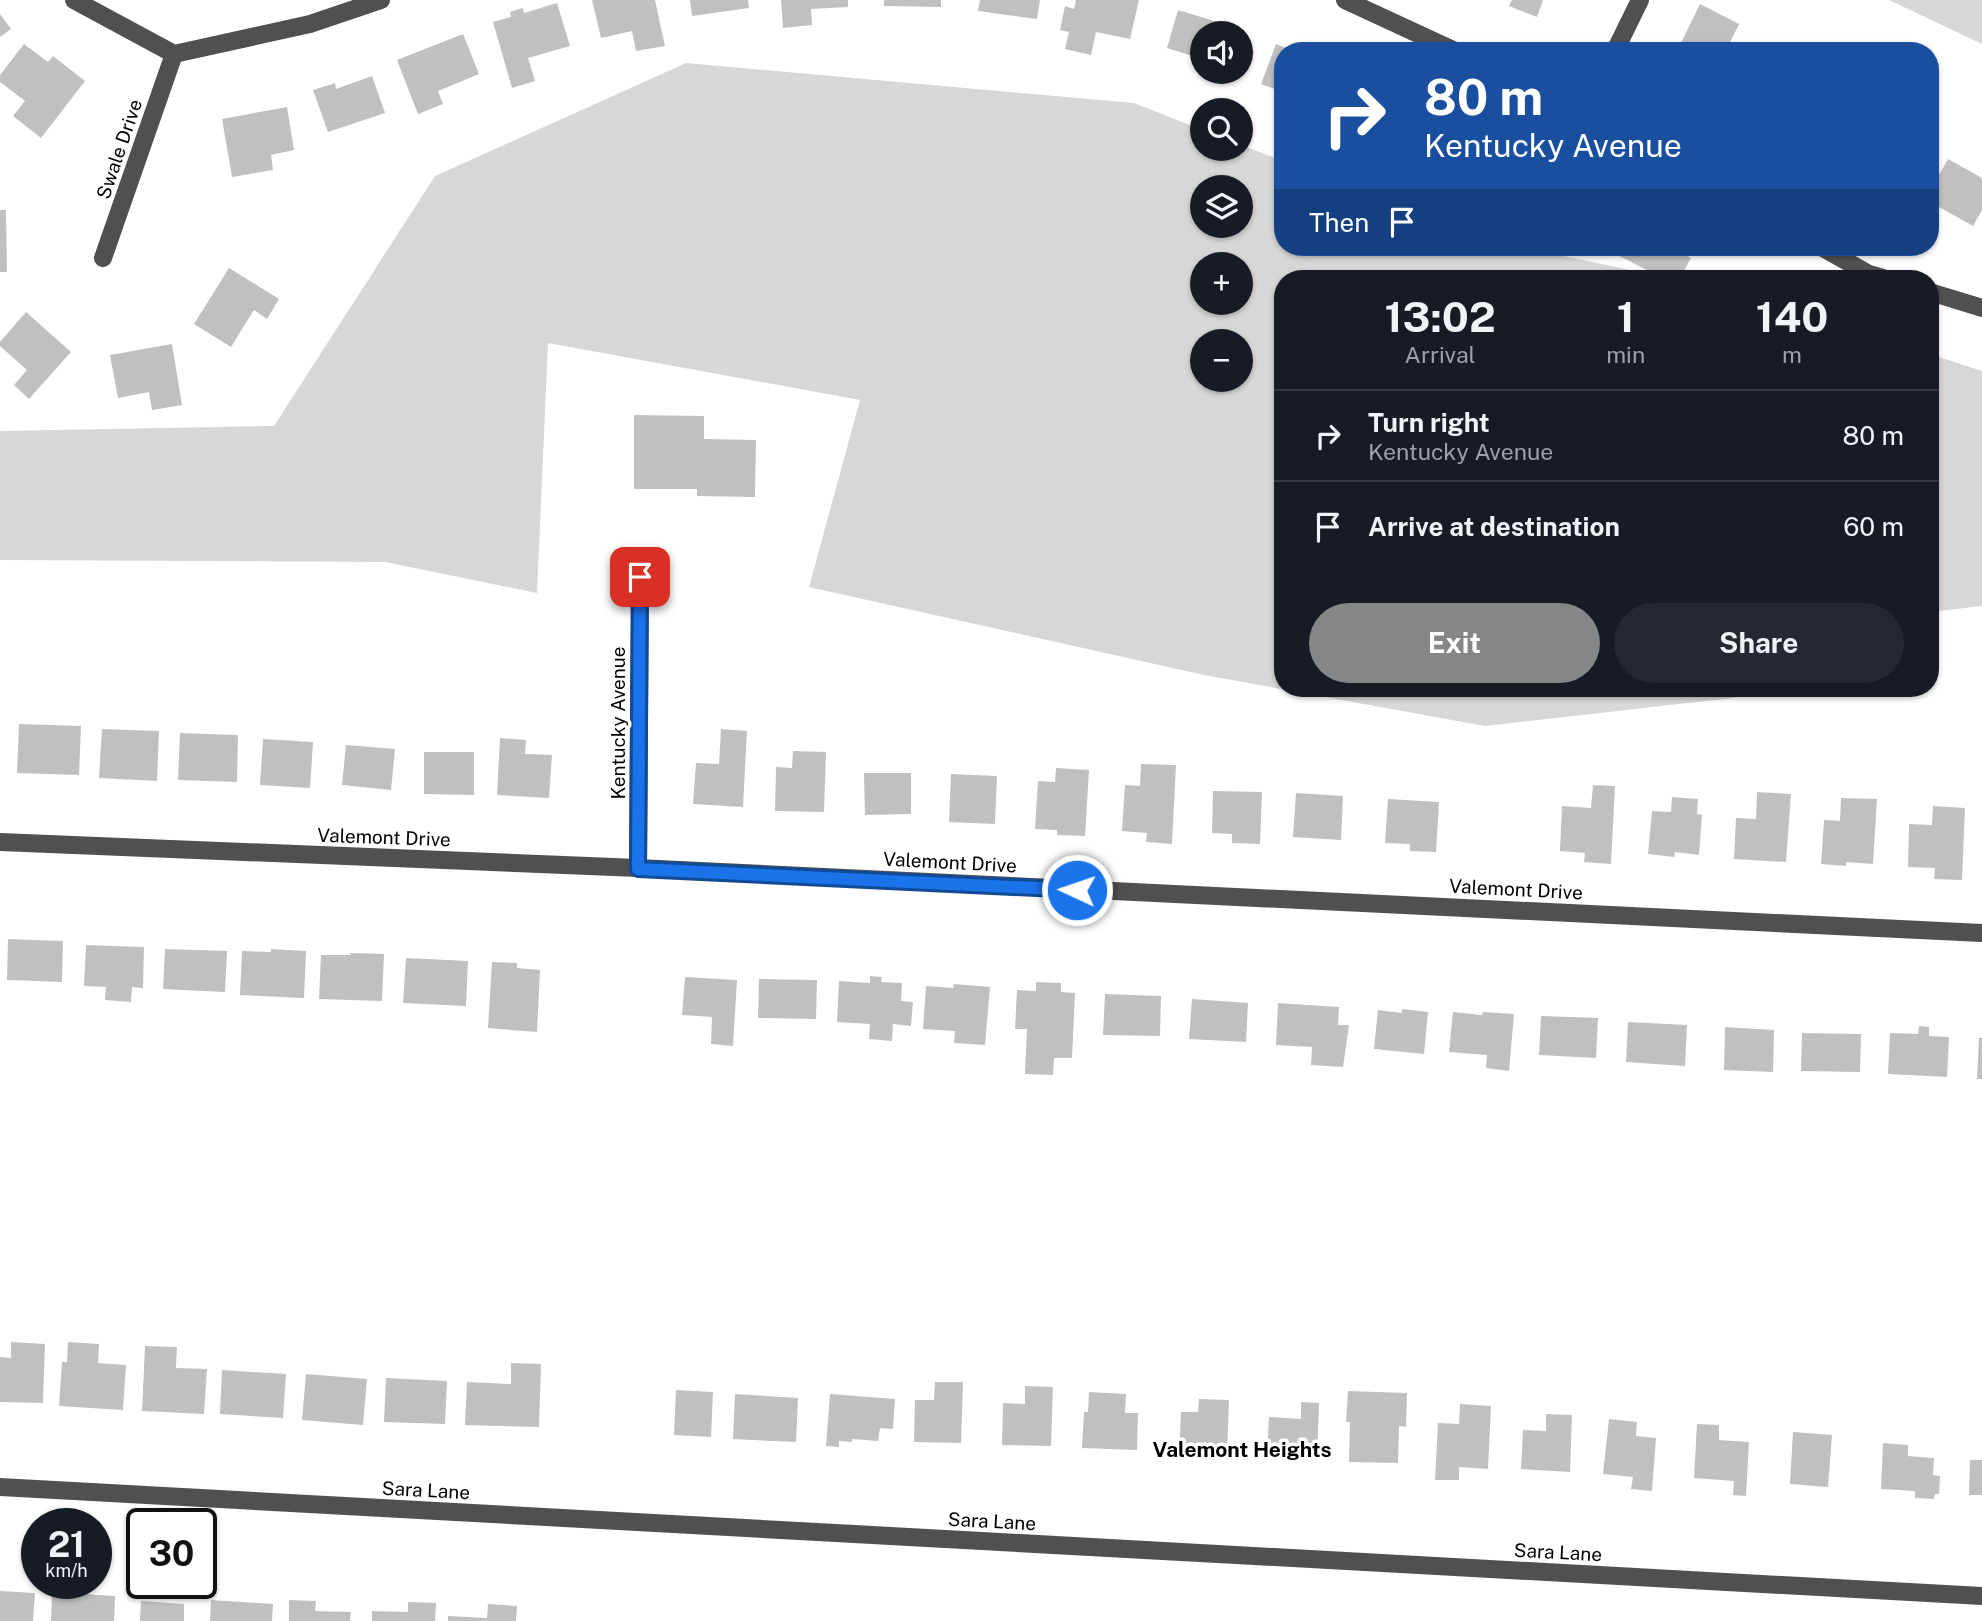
<!DOCTYPE html>
<html lang="en">
<head>
<meta charset="utf-8">
<style>
	body { margin:0; font-family:"Public Sans",sans-serif; background:#242831; color:#f1f3f6; height:100vh; display:flex; flex-direction:column; font-size:26px; white-space:nowrap }
	* { box-sizing:border-box; margin:0 }
	p { font-size:23px; color:#9ea1a6 }
	.icon { flex:none; width:38px; height:38px; fill:none; stroke:currentColor; stroke-width:2; stroke-linecap:round; stroke-linejoin:round }
	.map { position:relative; flex:1; overflow:hidden }
	.details { position:absolute; left:1274px; top:270px; width:665px; height:427px; display:flex; flex-direction:column; background:#171b24; border-radius:28px; box-shadow:0 2px 5px #0004 }
	.details>* { flex:none }
	.guide { position:absolute; left:1274px; top:42px; width:665px; height:214px; border-radius:28px; box-shadow:0 2px 5px #0004; background:#1a4fa0; color:#fff; overflow:hidden }
	.fabs { position:absolute; left:1190px; top:21px; display:grid; gap:14px }
	.fabs a { display:grid; place-items:center; width:63px; height:63px; border-radius:50%; background:#171b24; box-shadow:0 2px 5px #0004; font-size:35px }
	.speed { position:absolute; left:21px; top:1508px; display:flex; gap:14px; font-size:35px; font-weight:700; text-align:center }
	.speed>* { display:grid; place-content:center; width:91px; height:91px; border-radius:50%; background:#171b24; box-shadow:0 2px 5px #0004; line-height:1 }
	.speed small { font-size:18px; font-weight:400 }
	.speed .limit { border:4px solid #111; border-radius:10px; background:#fff; color:#111 }
	.pin { position:absolute; display:grid; place-items:center; width:60px; height:60px; color:#fff; margin:-30px; border-radius:14px; box-shadow:0 4px 10px #0006 }
	.me { position:absolute; width:77px; margin:-38px; rotate:273deg; stroke-linejoin:round; filter:drop-shadow(0 0 5px #0008) }
	.turn { display:flex; align-items:center; gap:24px; height:147px; padding:0 35px; font-size:32px }
	.turn .icon { width:91px; height:91px; stroke-width:2.5 }
	.turn b { display:block; font-size:49px; line-height:60px }
	.then { display:flex; align-items:center; height:66px; padding:0 35px; background:#0003; gap:14px; font-size:26px }
	.eta { display:flex; justify-content:space-evenly; align-items:center; height:119px; text-align:center }
	.eta b { font-size:42px; font-weight:700; line-height:49px }
	.action { display:flex; gap:14px; margin-top:auto; padding:14px 35px }
	.action a { flex:1; height:80px; border-radius:42px; background:#858687; color:#fff; font-size:28px; font-weight:700; line-height:80px; text-align:center }
	.action a+a { background:#242831; color:#f1f3f6 }
	ul { padding:0; list-style:none }
	li { display:flex; align-items:center; gap:21px; height:91px; padding:0 35px; border-top:2px solid #363941 }
	li div { flex:1 }
	li b { display:block; font-size:26px }
	li em { font-style:normal }
	.map>svg:first-child { display:block }
	.green { fill:#d7d7d7; fill-rule:evenodd }
	.building { fill:#c0c0c0 }
	.lines { fill:none; stroke-linecap:round; stroke-linejoin:round }
	.minor { stroke:#505050; stroke-width:18 }
	.route-casing { stroke:#114b97; stroke-width:18 }
	.route { stroke:#1a73e8; stroke-width:12 }
	.labels { text-anchor:middle; dominant-baseline:central; stroke-width:7; stroke-linejoin:round; paint-order:stroke }
	.street-label { font-size:19px; fill:#000; stroke:#fff }
	.neighbourhood-label { font-size:21px; font-weight:bold; fill:#000; stroke:#fff }
</style>
</head>
<body>
<div class="map">
<svg width="1982" height="1621" viewBox="0 0 1982 1621">
	<rect width="100%" height="100%" fill="#fff"/>
	<path class="green" d="M1889,0h93v44z
		M686,63l448,40 68,27v19h39v-4l42,16v86h238l148,31h-386v410h475l-25,10 -248,28 -281,-51 -395,-88 51,-187 -312,-57 -11,250 -152,-31 -385,-2v-129l274,-5 161,-250zM1202,187h39v39h-39zM1202,264h39v39h-39zM1202,341h39v39h-39z
		M1930,354l52,17v235l-52,6z"/>
	<path class="building" d="M592,0h63l10,46 -29,5 -4,-20 -31,7z
		M690,0h58l1,8 -57,8z
		M781,0h67v7l-37,2 1,16 -29,3z
		M884,0h57v7l-57,-1z
		M980,0h60l-3,19 -59,-8z
		M1076,0h63l-9,39 -34,-7 -5,23 -26,-6 4,-17 -9,-2 5,-24 9,3z
		M1512,0h31l-6,17 -28,-11z
		M557,3l13,43 -42,12 7,23 -23,7 -19,-66 18,-5 -1,-5 13,-4 1,5z
		M1700,4l39,20 -13,27h-49z
		M1178,10l56,17 -2,6h-30v26l-35,-11z
		M0,14l11,15 -11,8z
		M463,34l16,40 -41,17 5,13 -25,10 -21,-54z
		M24,44l24,18 5,-6 32,25 -44,57 -28,-22 12,-15 -25,-19v-7z
		M1276,44l18,7h-11v41l-22,-8z
		M372,76l13,37 -57,19 -15,-42 22,-7 1,6z
		M287,107l7,43 -23,5 2,15 -41,7 -10,-58z
		M1948,159l34,19v32l-9,16 -43,-24v-11z
		M0,210h6l1,62h-7z
		M1612,247h67l-2,3 14,8 -11,20h-18l-52,-27z
		M229,268l50,31 -12,20 -13,-9 -23,37 -37,-23z
		M26,312l45,40 -42,47 -15,-14 13,-15 -27,-24v-4z
		M172,344l10,61 -30,5 -3,-18 -31,6 -8,-43z
		M634,415l70,1v23l52,1 -1,57 -58,-1v-7h-63z
		M19,724l62,2 -2,49 -62,-2z
		M102,729l57,2 -2,50 -58,-3z
		M721,729l26,2 -4,76 -50,-3 3,-41 23,1z
		M180,733l58,2 -1,47 -59,-2z
		M500,738l26,2 -1,14 27,1 -3,43 -52,-3z
		M263,739l50,3 -3,46 -50,-3z
		M346,745l49,4 -4,41 -49,-5z
		M793,751l33,1 -2,60 -49,-1 1,-44 16,1z
		M424,752h50v43l-50,-1z
		M1141,764l35,1 -4,79 -26,-2 1,-9 -25,-2 3,-46 15,1z
		M1056,768l33,2 -4,66 -28,-1v-5l-22,-1 3,-48 17,1z
		M864,773h47v41l-46,1z
		M951,774l46,2 -2,48 -46,-2z
		M1593,785l22,1 -4,78 -27,-2 1,-9 -25,-2 2,-45 29,2z
		M1213,791l49,1 -2,52 -28,-1v-9l-20,-1z
		M1757,792l34,2 -5,68 -52,-3 2,-41 20,1z
		M1296,793l47,3 -2,44 -48,-3z
		M1672,797l26,2 -1,15 5,1 -3,40 -24,-3 -1,5 -26,-3 4,-43 19,1z
		M1841,798l36,1 -4,65 -27,-2v4l-25,-2 3,-44 16,1z
		M1388,799l51,3 -3,50 -26,-1v-7l-25,-1z
		M1933,806l32,2 -3,72 -28,-1 1,-11 -27,-1 1,-43 23,1z
		M8,939l55,2 -1,41 -55,-2z
		M86,945l58,2 -1,41 -11,-1 -1,15 -26,-2 1,-13 -22,-1z
		M165,949l62,2 -2,41 -62,-3z
		M271,949l35,2 -2,47 -64,-3 2,-44 29,1z
		M350,953l34,1 -2,47 -63,-2 2,-44h30z
		M406,958l62,3 -2,45 -63,-3z
		M492,962l25,1v5l23,2 -3,62 -49,-4z
		M870,976l12,1 -1,5 21,1 -1,18 12,1 -2,24 -18,-2 -1,17 -23,-2 1,-15 -33,-2 2,-41 31,2z
		M685,977l52,3 -4,66 -22,-2 1,-27 -30,-2z
		M759,979l58,1 -1,39 -58,-1z
		M1036,982l25,1v9l14,1 -3,65h-18l-1,17 -28,-1 2,-45h-12l2,-39 19,1z
		M954,984l36,3 -5,58 -31,-2 1,-12 -32,-2 3,-43 27,2z
		M1105,994l56,2 -1,40 -57,-1z
		M1192,999l56,4 -2,39 -57,-3z
		M1278,1003l61,4 -1,18h11l-6,42 -32,-2 1,-18 -36,-2z
		M1402,1009l26,3 -4,42 -50,-5 4,-39 24,3z
		M1453,1012l29,3 1,-3 31,2 -5,57 -23,-3 1,-13 -38,-3z
		M1541,1016l57,2 -2,40 -57,-3z
		M1628,1022l59,3 -2,41 -59,-4z
		M1919,1026l10,1v9l20,1 -2,40 -59,-3 2,-41 28,1z
		M1725,1027l49,3 -1,42 -49,-2z
		M1802,1033l59,1 -1,38 -59,-1z
		M1979,1038h3v41h-5z
		M11,1342l34,2 -2,59 -43,-1v-45l11,1z
		M68,1342l31,2 -1,19 28,2 -3,45 -64,-4 3,-44h5z
		M145,1346l32,1 -1,21 31,1 -3,45 -62,-3z
		M511,1363l30,1 -2,63 -74,-2 2,-43 44,2z
		M222,1370l64,4 -3,44 -63,-4z
		M306,1374l61,5 -4,46 -61,-5z
		M386,1378l61,3 -2,43 -61,-2z
		M935,1382h28l-2,61 -47,-1 1,-42h19z
		M1025,1386l28,1 -2,59 -49,-1 1,-42 22,1z
		M676,1390l37,2 -2,45 -37,-2z
		M1348,1391l59,2 -1,34 -7,-1 -1,37 -49,-1 1,-40h-4z
		M1089,1392l37,2 -1,19h13l-1,37 -55,-2 2,-36h4z
		M735,1394l63,4 -2,44 -63,-3z
		M830,1394l65,5 -2,30 -13,-1 -2,13 -26,-2v3l-13,-1v6l-13,-1z
		M1199,1399l30,1 -2,56 -37,-2v6h-11l2,-48h17z
		M1301,1402l18,1 -2,57 -50,-2 2,-41 32,2z
		M1460,1404l31,2 -3,63 -29,-2v13h-24l3,-57 21,1z
		M1546,1414l26,1 -2,57 -49,-3 2,-39 23,1z
		M1609,1419l28,3 -1,14 20,2 -4,53 -21,-2 2,-12 -30,-3z
		M1697,1424l22,1v15l30,2 -3,54 -13,-1 1,-14 -40,-3z
		M1793,1432l39,3 -4,52 -38,-3z
		M1883,1443l25,2v11l26,2 -1,17 7,1 -1,18h-4l-1,5 -19,-1v-7l-34,-2z
		M1970,1460h12v35h-13z
		M0,1591l35,2 -2,28h-33z
		M52,1592l63,4 -1,25h-63z
		M211,1600l62,4 -1,17h-62z
		M289,1600l27,1 -1,10 36,1 -1,9h-61z
		M141,1601l43,3v17h-44z
		M408,1602l28,1 -1,18h-63v-10l36,1z
		M488,1604l29,2 -1,15h-68v-5l39,2z"/>
	<g class="lines">
		<path class="minor" d="M74,0l100,54 136,-30 71,-24
			M1345,0l110,51
			M1615,51l25,-51
			M1821,247l48,27 14,4
			M103,258l71,-204
			M1930,292l52,16
			M0,842l638,26 1344,65
			M638,868l2,-291
			M0,1487l1982,109"/>
	</g>
	<g class="lines">
		<defs>
			<path id="route" d="M640,577l-2,292 439,21"/>
		</defs>
		<use href="#route" class="route-casing"/>
		<use href="#route" class="route"/>
	</g>
	<g class="labels">
		<g class="street-label">
			<text transform="translate(119 149) rotate(-71)">Swale Drive</text>
			<text transform="translate(618 723) rotate(-90)">Kentucky Avenue</text>
			<text transform="translate(384 837) rotate(2)">Valemont Drive</text>
			<text transform="translate(950 862) rotate(3)">Valemont Drive</text>
			<text transform="translate(1516 889) rotate(3)">Valemont Drive</text>
			<text transform="translate(426 1490) rotate(3)">Sara Lane</text>
			<text transform="translate(992 1521) rotate(3)">Sara Lane</text>
			<text transform="translate(1558 1552) rotate(3)">Sara Lane</text>
		</g>
		<g class="neighbourhood-label">
			<text x="1242" y="1449">Valemont Heights</text>
		</g>
	</g>
</svg>
<div class="fabs">
<a><svg class="icon" aria-label="sound" viewBox="0 0 24 24"><path d="M4 9h4l5-4v14l-5-4H4zM17 9q2 3 0 6"/></svg></a>
<a><svg class="icon" aria-label="search" viewBox="0 0 24 24"><circle cx="10" cy="10" r="6"/><path d="M15 15l6 6"/></svg></a>
<a><svg class="icon" aria-label="layers" viewBox="0 0 24 24"><path d="M12 4l9 5-9 5-9-5zM3 14l9 5 9-5"/></svg></a>
<a>+</a>
<a>−</a>
</div>
<div class="speed"><div>21<small>km/h</small></div><div class="limit">30</div></div>
<div class="pin" style="left:640px;top:577px;background:#d93025"><svg class="icon" aria-label="arrive" viewBox="0 0 24 24"><path d="M6 21V4h12l-3 4 3 4H6"/></svg></div>
<svg class="me" style="left:1077px;top:890px" viewBox="-20 -20 40 40"><circle r="17" fill="#1a73e8" stroke="#fff" stroke-width="3"/><path d="M0-11L8 9 0 5-8 9z" fill="#fff"/></svg>
<div class="guide">
<div class="turn"><svg class="icon" aria-label="right" viewBox="0 0 24 24"><path d="M7 20v-9h11M14 6l5 5-5 5"/></svg><div><b>80 m</b>Kentucky Avenue</div></div>
<div class="then">Then<svg class="icon" aria-label="arrive" viewBox="0 0 24 24"><path d="M6 21V4h12l-3 4 3 4H6"/></svg></div>
</div>
<section class="details">
<div class="eta">
<div><b>13:02</b><p>Arrival</p></div>
<div><b>1</b><p>min</p></div>
<div><b>140</b><p>m</p></div>
</div>
<ul>
<li><svg class="icon" aria-label="right" viewBox="0 0 24 24"><path d="M7 20v-9h11M14 6l5 5-5 5"/></svg><div><b>Turn right</b><p>Kentucky Avenue</p></div><em>80 m</em></li>
<li><svg class="icon" aria-label="arrive" viewBox="0 0 24 24"><path d="M6 21V4h12l-3 4 3 4H6"/></svg><div><b>Arrive at destination</b></div><em>60 m</em></li>
</ul>
<div class="action"><a>Exit</a><a>Share</a></div>
</section>
</div>
</body>
</html>
